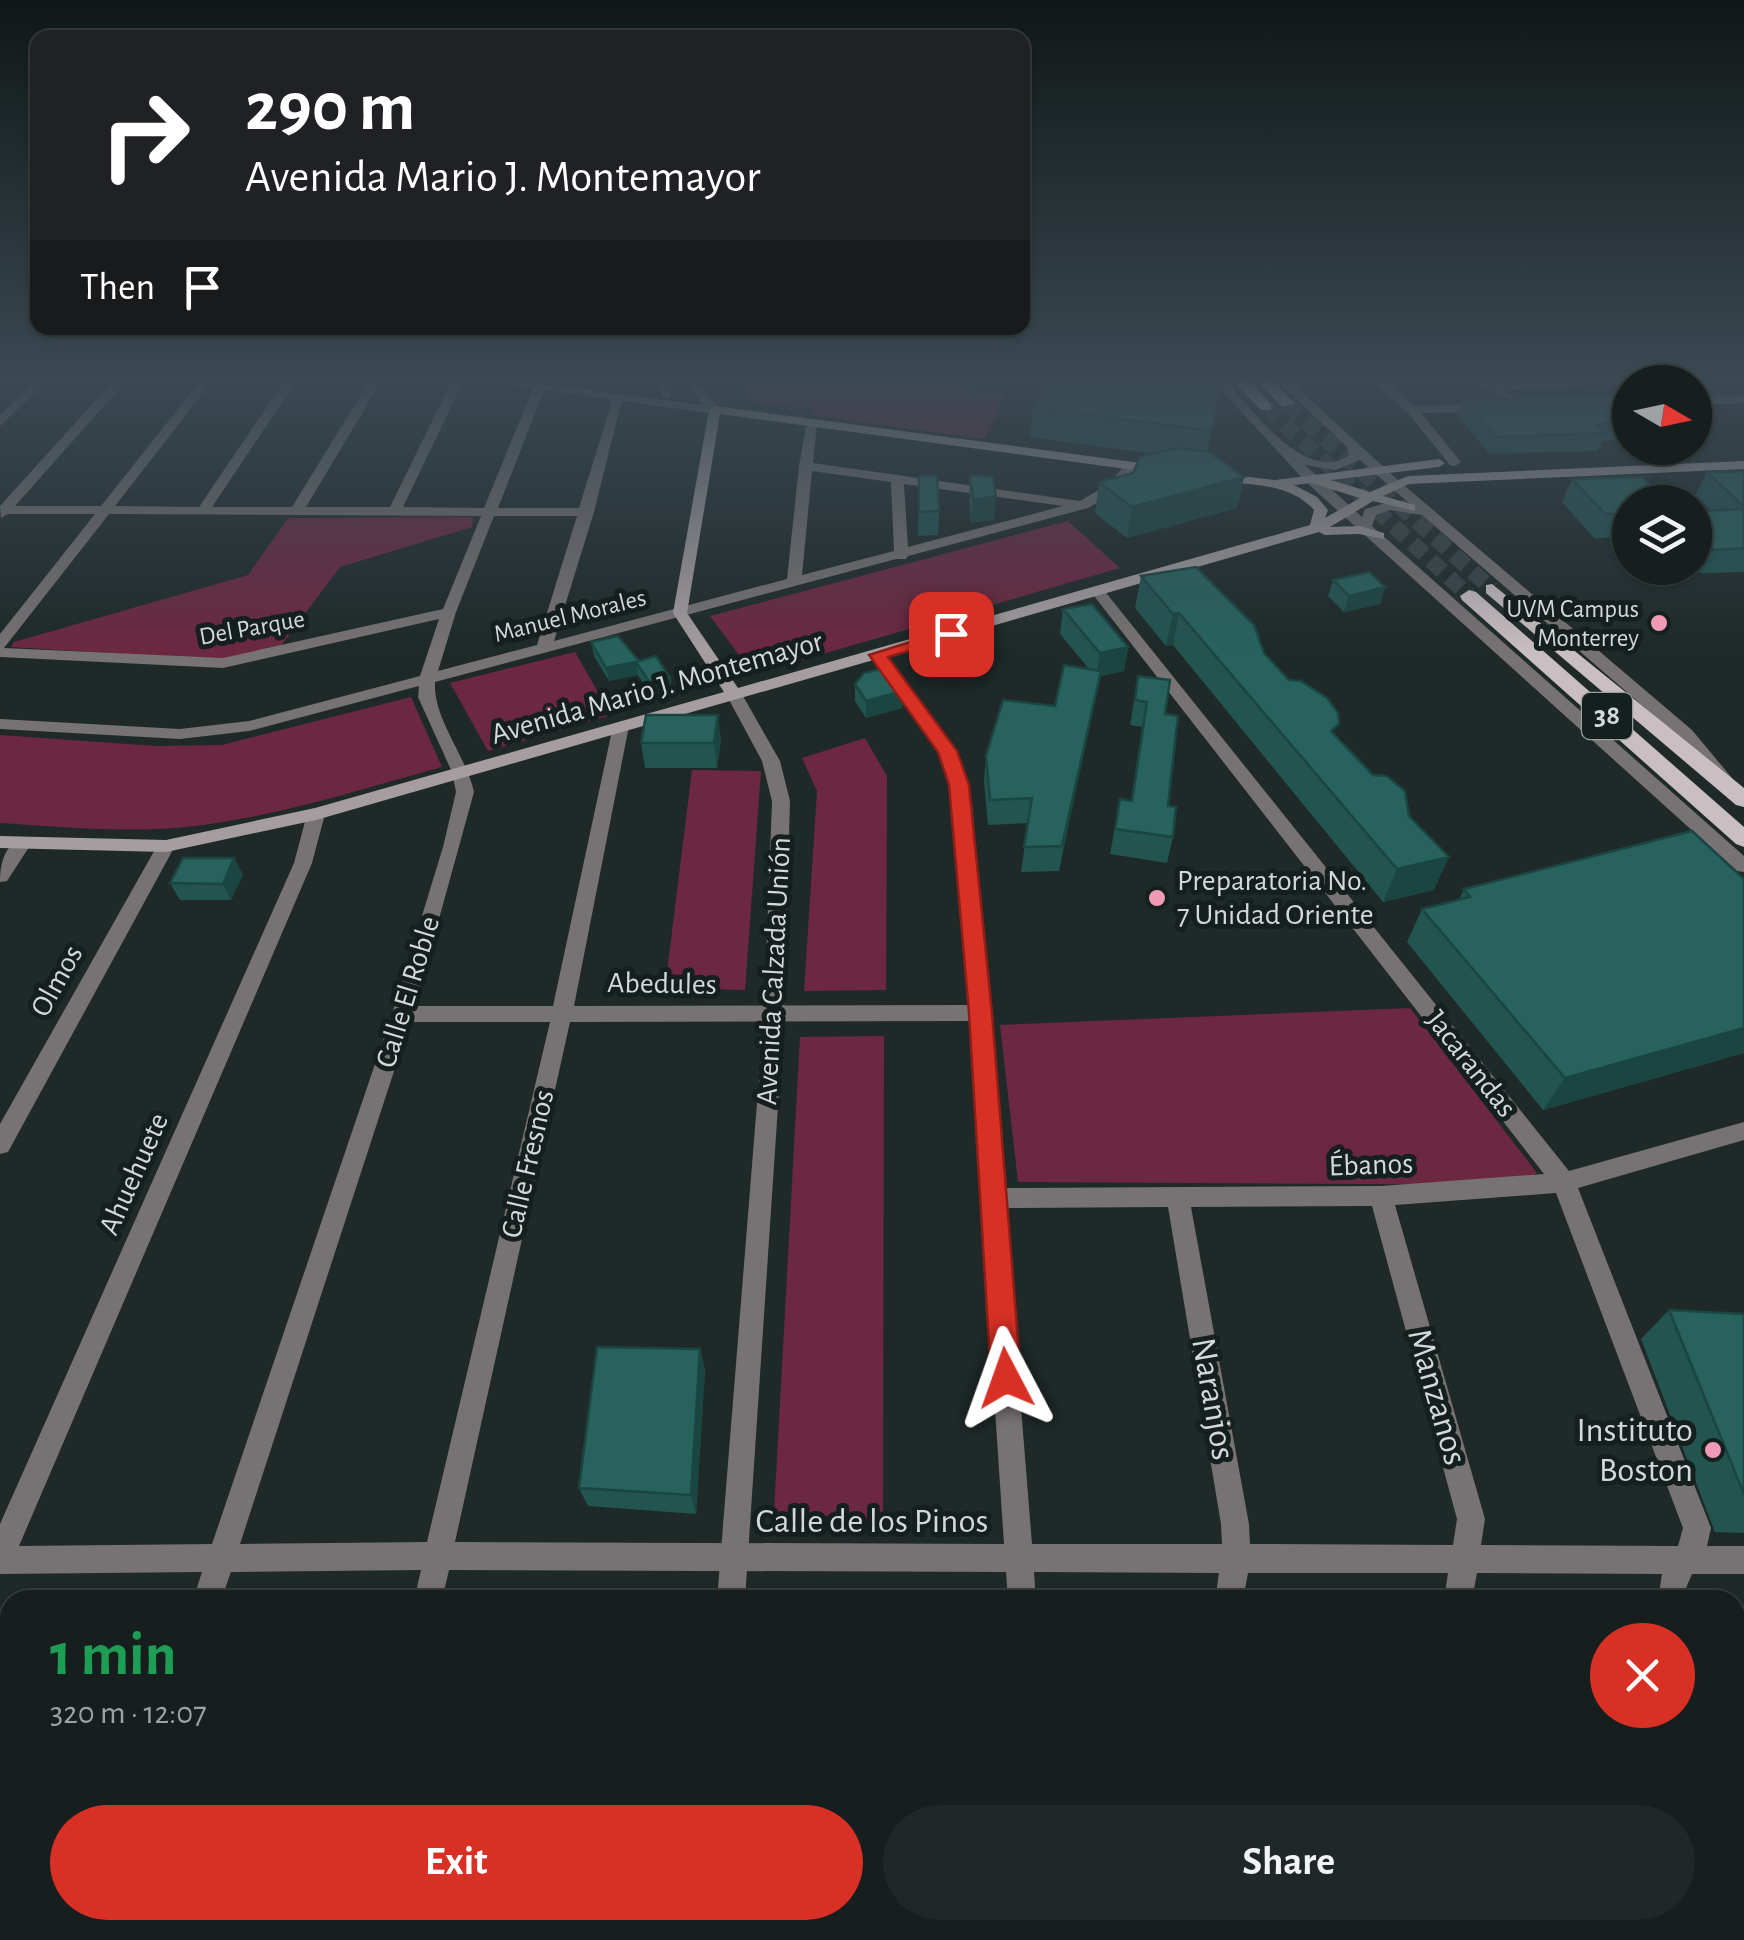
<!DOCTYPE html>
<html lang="en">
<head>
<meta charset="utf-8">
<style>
	body { margin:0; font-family:"Alegreya Sans",sans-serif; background:#1f2727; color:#f1f3f6; height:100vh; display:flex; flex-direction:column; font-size:38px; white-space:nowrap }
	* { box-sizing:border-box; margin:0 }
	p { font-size:32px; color:#9ea2a4 }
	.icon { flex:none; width:55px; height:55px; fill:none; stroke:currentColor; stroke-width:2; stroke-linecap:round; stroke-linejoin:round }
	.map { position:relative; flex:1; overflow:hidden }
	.sheet { position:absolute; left:0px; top:1590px; width:1745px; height:350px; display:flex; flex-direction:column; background:#161f1e; border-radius:30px 30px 0 0; box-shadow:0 2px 8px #0004,0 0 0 2px #353d3c }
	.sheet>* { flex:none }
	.banner { position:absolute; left:30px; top:30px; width:1000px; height:305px; border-radius:20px; box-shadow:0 2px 8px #0004,0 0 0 2px #353d3c; background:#202124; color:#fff; overflow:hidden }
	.needle { width:65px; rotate:99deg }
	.buttons { position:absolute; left:1612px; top:365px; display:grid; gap:20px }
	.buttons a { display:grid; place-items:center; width:100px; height:100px; border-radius:50%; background:#161f1e; box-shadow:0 2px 8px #0004,0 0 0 2px #353d3c; font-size:50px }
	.pin { position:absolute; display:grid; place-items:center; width:85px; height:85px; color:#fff; margin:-42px; border-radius:20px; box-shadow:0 5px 15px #0006 }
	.me { position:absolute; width:110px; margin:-55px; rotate:356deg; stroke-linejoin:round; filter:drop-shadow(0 0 8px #0008) }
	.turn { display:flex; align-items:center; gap:35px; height:210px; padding:0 50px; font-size:45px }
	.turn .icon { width:130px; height:130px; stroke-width:2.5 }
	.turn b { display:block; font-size:70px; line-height:85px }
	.then { display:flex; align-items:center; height:95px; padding:0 50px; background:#0003; gap:20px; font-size:38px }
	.round { display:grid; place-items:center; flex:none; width:105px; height:105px; border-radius:52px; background:#1f2727 }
	.headline { display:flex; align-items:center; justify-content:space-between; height:170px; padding:0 50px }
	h1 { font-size:60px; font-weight:600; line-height:75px; color:#1e9e55 }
	.primary-button { display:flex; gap:20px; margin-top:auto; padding:20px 50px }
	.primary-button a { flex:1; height:115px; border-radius:60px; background:#d93025; color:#fff; font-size:40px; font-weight:600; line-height:115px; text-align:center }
	.primary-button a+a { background:#1f2727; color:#f1f3f6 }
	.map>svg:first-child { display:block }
	.green { fill:#6c2841 }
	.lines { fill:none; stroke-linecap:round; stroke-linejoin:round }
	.primary-tunnel { stroke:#394343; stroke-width:16; stroke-dasharray:16 9; stroke-linecap:butt }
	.pedestrian { fill:#777273; fill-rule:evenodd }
	.minor { fill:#777273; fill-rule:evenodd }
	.tertiary { fill:#777273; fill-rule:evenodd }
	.secondary { fill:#a59d9f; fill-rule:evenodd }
	.primary { fill:#c9bec1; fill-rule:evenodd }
	.wall { fill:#225450 }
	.shaded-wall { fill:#1b4541 }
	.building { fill:#27625d; stroke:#1b4541; stroke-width:2.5 }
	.route { fill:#d93025; stroke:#8d1f18; stroke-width:2.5 }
	.poi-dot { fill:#f09ab5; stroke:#151f1e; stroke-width:4 }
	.labels { text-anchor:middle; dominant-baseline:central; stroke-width:10; stroke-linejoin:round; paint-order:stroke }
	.far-poi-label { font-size:25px; fill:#d3d9d9; stroke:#151f1e; text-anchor:end }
	.far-street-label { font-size:25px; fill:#d3d9d9; stroke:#151f1e }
	.shield { fill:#151f1e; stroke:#9aa1a1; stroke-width:2.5 }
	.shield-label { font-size:28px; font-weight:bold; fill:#d3d9d9 }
	.street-label { font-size:30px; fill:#d3d9d9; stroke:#151f1e }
	.poi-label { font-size:30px; fill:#d3d9d9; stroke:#151f1e; text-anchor:start }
	.near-street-label { font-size:35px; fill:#d3d9d9; stroke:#151f1e }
	.near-poi-label { font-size:35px; fill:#d3d9d9; stroke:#151f1e; text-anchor:end }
</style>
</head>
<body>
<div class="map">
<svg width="1744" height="1940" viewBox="0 0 1744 1940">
	<rect width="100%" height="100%" fill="#1e2928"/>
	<path class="green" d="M744,380h180l84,11 -24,48 -174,-24 5,-6 -58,-6 -12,-6z
		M473,517l-1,10 -132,40 -60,80 -41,11 -35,1 -193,-12 3,-5 234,-67 40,-57z
		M1068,521l52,47 -367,106 -43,-58z
		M575,652l36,63 -123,36 -38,-68z
		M411,697l31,70c-84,23 -169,51 -256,60 -62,6 -124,0 -186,-4v-88l156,11 66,-1z
		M865,738l22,38 -1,214 -82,1 13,-200 -15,-33z
		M692,770l69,1 -16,219 -80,-2z
		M1410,1008l127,165 -22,12 -497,-3 -18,-157z
		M884,1036l-1,484 -109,-8 26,-475z
		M527,1930h143l-1,10h-143z
		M751,1930h145v10h-146z"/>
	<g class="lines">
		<path class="primary-tunnel" d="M1287,404l205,185
			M1266,407l203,189"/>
		<path class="pedestrian" d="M1577,380h50l-4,3 -129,8 -4,-3 4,-3z"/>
		<path class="minor" d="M35,380h13l-48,46v-11z
			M114,380h13l-112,126h86l100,-126h12l-98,126 84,1 86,-127h12l-85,127h80l78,-127h12l-76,127h84l62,-127h12l-61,127 81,1 49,-120 6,-4 6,4 -47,120h81l34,-110 10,-3 -29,117 -40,129 233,-62 12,-113 8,-45 10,3 -4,39 267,38 27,-16 20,-22h10v6l-20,22 -29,17 -180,48 -2,3h-10l-461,123c-2,37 31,73 39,110l-59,214h138l60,-280 8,-5 8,5 -55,280 394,-1 -14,-201 -15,-52 -70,-97 8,-5 5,2 73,99 17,53 31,384 378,-2 163,-12 -453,-582 7,-4 5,1 466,582 175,-49v18l-166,48 133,340 -4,18h37v28h-52l-6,14v12h-28l4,-26 -185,-1 -5,27h-28l4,-27h-200l-5,27h-28l4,-27 -185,-1 2,28h-28l-2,-28 -557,-2 -7,30h-28l7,-30 -190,2 -10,28h-28l9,-28 -202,2v-50l294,-661 13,-49 9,-6 9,6 -13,49 -293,683 193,-2 180,-530 51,-167 13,-55 -4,-20 -34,-75 1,-11 -170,45 -69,8 -180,-10v-10l180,10 69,-8 171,-45 19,-57 -216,49 -223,-11v-23l95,-120h-87l-7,4 -1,-12zM812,471l79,11 3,69 -92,24zM904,484l159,22 -155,41zM109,514l372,2 -38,93 -220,49 -219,-10zM494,516h83l-40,129 -99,26 18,-59zM969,1021l35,523 -549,-2 115,-520zM410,1022h140l-123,520 -187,2zM1556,1193l127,335 -5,18 -197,-1 4,-26 -90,-314zM1372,1206l85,313 -4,26 -203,-1 -1,-20 -58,-317zM1168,1207l53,317 1,20h-190l-27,-336z
			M550,380h12v1l-6,4z
			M1371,380h13l31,26 73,-2 6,4 -6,4 -67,1 40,49 -6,4 -5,-1 -42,-52z
			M1474,380h14l41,27 -10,3z
			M1624,380h14l1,2 -9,3z
			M1734,380h10v6z
			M1744,395v8l-49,2v-8z
			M22,838l9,6 -24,37 -7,1c0,-17 4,-37 22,-44z
			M166,840l9,6 -167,306 -8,2v-30l157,-278z
			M1735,1755l9,4v52l-9,-4z
			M85,1930h34l-3,10h-34z
			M342,1930h34l-2,10h-34z
			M1030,1930h34v10h-34z
			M1269,1930h34l2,10h-34z
			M1530,1930h34l3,10h-34z"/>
		<path class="tertiary" d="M474,380h35l195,25 -21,-25h12l26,30 -6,4z
			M658,380h12l1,18h-8z
			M1212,380h13c27,29 80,104 124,76l-2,-9 -71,-67h13l110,101 293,249 40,48 3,4 -3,4h-12l-40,-48 -258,-223 -32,-5 -14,5 -4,11 372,330v16l-7,-1 -431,-389zM1360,460l51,45 -22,-3 -24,7 -3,8 -57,-52 30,5z
			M735,691l8,5 37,65 10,40 -6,215 -39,584h-28l47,-584 8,-215 -10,-40 -35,-65z
			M691,1930h34l-1,10h-34z"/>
		<path class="secondary" d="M715,406l448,60 6,4 -6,4 -443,-60 -33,199 51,75 572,-163 4,-15c-26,-29 -66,-24 -102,-30v-6l5,-1 58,7 164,-21 6,4 -6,4 -108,13 39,12 38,-16 336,-15v8l-335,15 -26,12 32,9v6l-42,-10 -43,26 30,-1 24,7v6l-25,-5 -34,1 -6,-3 -1003,288 -150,32 -166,-4v-12l166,4 149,-32 409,-116 -51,-79 36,-203zM1311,483l49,15 -35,20 3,-8 -11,-13 -23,-12z"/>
		<path class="primary" d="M1232,380h16l23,24v6h-10z
			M1256,380h16l23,24 -13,3z
			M1492,584l252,204v19l-8,-2 -250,-212v-8z
			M1469,590l7,2 268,235v20l-8,-3 -274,-244 -2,-4z"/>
	</g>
	<path class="wall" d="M1220,387l-12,65 36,25 -7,31 -110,30 -32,-25 4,-31 34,-9 20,-19 -123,-17 3,-30z
		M1630,395v45l-28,1 -4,10 -108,3 -32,-38 6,-17z
		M1744,471v101l-43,1 -6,-5v-59l6,2 10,-1 -16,-15 12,-23z
		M970,475l24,45 -23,3 -2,-24z
		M919,476l20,35 -1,24 -20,1z
		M1572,479l91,19 -33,4v35l-36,1 -32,-36z
		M1141,576l123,77 72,83 73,80 25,74 -51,12 -210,-257 -7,1 -31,-38z
		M1333,580l52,7 -5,17 -36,8 -16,-16z
		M1063,609l65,38 -4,24 -24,5 -41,195 -38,1 7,-49 -40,2 -4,-44 2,-25 69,-50 34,-37 -29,-35z
		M591,642l48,19 31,17 2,13 -20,6 -14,-22 -29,6 -15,-25z
		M1138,676l27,38 3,92 5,31 -6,26 -57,-9 10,-55 11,2 11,-74 -12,-2z
		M855,684l48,7 -1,17 -36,10 -11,-17z
		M721,740l-4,28h-72l-4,-25z
		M234,858l9,17 -12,25h-51l-10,-17z
		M1744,879v174l-201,57 -136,-168 15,-33 37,-9 5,-11z
		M1669,1310l75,4v219l-29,-1 -74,-193z
		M700,1349l5,21 -9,144 -108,-8 -9,-18z"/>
	<path class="shaded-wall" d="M1244,477l-7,31 -110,30 5,-31z
		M996,497l-2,23 -23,3 2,-24z
		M1385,587l-5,17 -36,8 5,-16z
		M1179,613l-6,32 -7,1 7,-32z
		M1128,647l-4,24 -24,5 -41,195 41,-218z
		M636,662l2,13 -29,6 -3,-13z
		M670,678l2,13 -20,6 -2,-14z
		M903,691l-1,17 -36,10v-17z
		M718,715l3,25 -4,28 -3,-25z
		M1449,857l-15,33 -51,12 14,-33z
		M234,858l9,17 -12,25 -8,-16z
		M1744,1028v25l-201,57 22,-32z
		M700,1349l5,21 -9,144 -5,-19z"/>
	<path class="building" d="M1047,380h115l58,7 -8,44 -179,-24z
		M1630,395v28l-33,1 9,9 -110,4 -32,-38z
		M1177,448l32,4 35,25 -112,30 -33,-25 34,-9 7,-16z
		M1744,471v36l-37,-35z
		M937,475l2,36 -20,1v-36z
		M970,475l23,2 3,20 -23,2z
		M1641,477l22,21 13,4h-46v11l-25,1 -33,-35z
		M1695,509l6,2 43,-2v39l-31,2 -18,-18z
		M1196,567l58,58 10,28 25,27 12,1 26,17 11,15 1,11 -8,7 42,44 14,1 18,15 4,25 40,41 -52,12 -218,-256 -6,1 -32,-38z
		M1369,572l16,15 -36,9 -16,-16z
		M1092,604l36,43 -28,6 -37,-44z
		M618,636l21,25 17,-5 14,22 -20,5 -14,-21 -30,6 -15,-26z
		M1064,665l37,6 -39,175 -38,1 8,-49 -42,2 -4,-44 17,-56 52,6z
		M886,668l17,23 -37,10 -11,-17 9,-11z
		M1138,676l32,4 -5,34 13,2 -10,90 8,1 -3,30 -58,-8 5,-30 12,2 15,-99 -12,-2z
		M646,715h72l-4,28h-73z
		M1692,831l52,48v149l-179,50 -143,-169 48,-12 -6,-8z
		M183,858h51l-11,26 -53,-1z
		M1669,1310l75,4v180z
		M597,1347l103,2 -9,146 -112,-7z"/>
	<linearGradient id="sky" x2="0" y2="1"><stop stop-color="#101716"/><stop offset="0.58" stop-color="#3b4953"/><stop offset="1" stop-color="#3b4953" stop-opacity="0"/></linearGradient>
	<rect width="1744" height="652" fill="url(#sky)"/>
	<path class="route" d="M951,629l9,5 -3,3 -69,20 69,94 12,34 23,228 29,365 -5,10 -10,5 -10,-5 -5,-10 -22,-365 -20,-228 -11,-33 -69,-97z"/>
	<g class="poi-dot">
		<circle cx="1659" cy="623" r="10"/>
		<circle cx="1157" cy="898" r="10"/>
		<circle cx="1713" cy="1450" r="10"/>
	</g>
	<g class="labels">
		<g class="far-poi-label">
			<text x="1639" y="609">UVM Campus<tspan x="1639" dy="29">Monterrey</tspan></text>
		</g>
		<g class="far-street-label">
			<text transform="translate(570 616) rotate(-14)">Manuel Morales</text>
			<text transform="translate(252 628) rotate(-10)">Del Parque</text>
		</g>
		<rect class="shield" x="1582" y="693" width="50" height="46" rx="8"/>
		<g class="shield-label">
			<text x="1607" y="716">38</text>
		</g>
		<g class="street-label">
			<text transform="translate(657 688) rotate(-16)">Avenida Mario J. Montemayor</text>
			<text transform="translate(774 971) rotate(-87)">Avenida Calzada Unión</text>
			<text transform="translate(57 981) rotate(-61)">Olmos</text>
			<text transform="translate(662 984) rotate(1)">Abedules</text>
			<text transform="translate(408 992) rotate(-73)">Calle El Roble</text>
			<text transform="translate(1471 1064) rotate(52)">Jacarandas</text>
			<text transform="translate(528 1164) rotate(-77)">Calle Fresnos</text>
			<text transform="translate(1371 1165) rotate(-2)">Ébanos</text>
			<text transform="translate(134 1174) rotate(-66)">Ahuehuete</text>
		</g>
		<g class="poi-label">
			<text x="1177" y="881">Preparatoria No.<tspan x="1177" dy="34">7 Unidad Oriente</tspan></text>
		</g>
		<g class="near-street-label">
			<text transform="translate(1437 1397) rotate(74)">Manzanos</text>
			<text transform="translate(1213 1399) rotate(80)">Naranjos</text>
			<text x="872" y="1521">Calle de los Pinos</text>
		</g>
		<g class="near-poi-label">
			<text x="1693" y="1430">Instituto<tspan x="1693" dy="40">Boston</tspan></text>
		</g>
	</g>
</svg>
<div class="buttons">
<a><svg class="needle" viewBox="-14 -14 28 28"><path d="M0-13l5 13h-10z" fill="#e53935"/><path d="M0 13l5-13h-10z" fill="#9ea2a4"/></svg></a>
<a><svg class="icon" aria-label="layers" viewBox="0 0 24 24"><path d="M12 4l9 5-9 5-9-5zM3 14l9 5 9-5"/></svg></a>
</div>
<div class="pin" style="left:951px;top:634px;background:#d93025"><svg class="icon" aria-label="arrive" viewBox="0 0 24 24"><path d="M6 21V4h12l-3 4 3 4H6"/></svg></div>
<svg class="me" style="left:1006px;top:1378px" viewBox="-20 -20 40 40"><path d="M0-17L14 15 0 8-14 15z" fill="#d93025" stroke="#fff" stroke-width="4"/></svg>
<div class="banner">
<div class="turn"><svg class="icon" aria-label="right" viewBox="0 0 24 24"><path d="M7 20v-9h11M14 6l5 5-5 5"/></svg><div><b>290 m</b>Avenida Mario J. Montemayor</div></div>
<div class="then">Then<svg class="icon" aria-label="arrive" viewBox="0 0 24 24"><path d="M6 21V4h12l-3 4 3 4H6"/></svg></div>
</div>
<section class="sheet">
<div class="headline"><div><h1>1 min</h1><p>320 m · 12:07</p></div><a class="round" style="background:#d93025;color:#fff"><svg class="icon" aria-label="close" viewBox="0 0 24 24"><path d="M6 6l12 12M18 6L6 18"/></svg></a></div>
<div class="primary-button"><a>Exit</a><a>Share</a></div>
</section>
</div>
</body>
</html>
